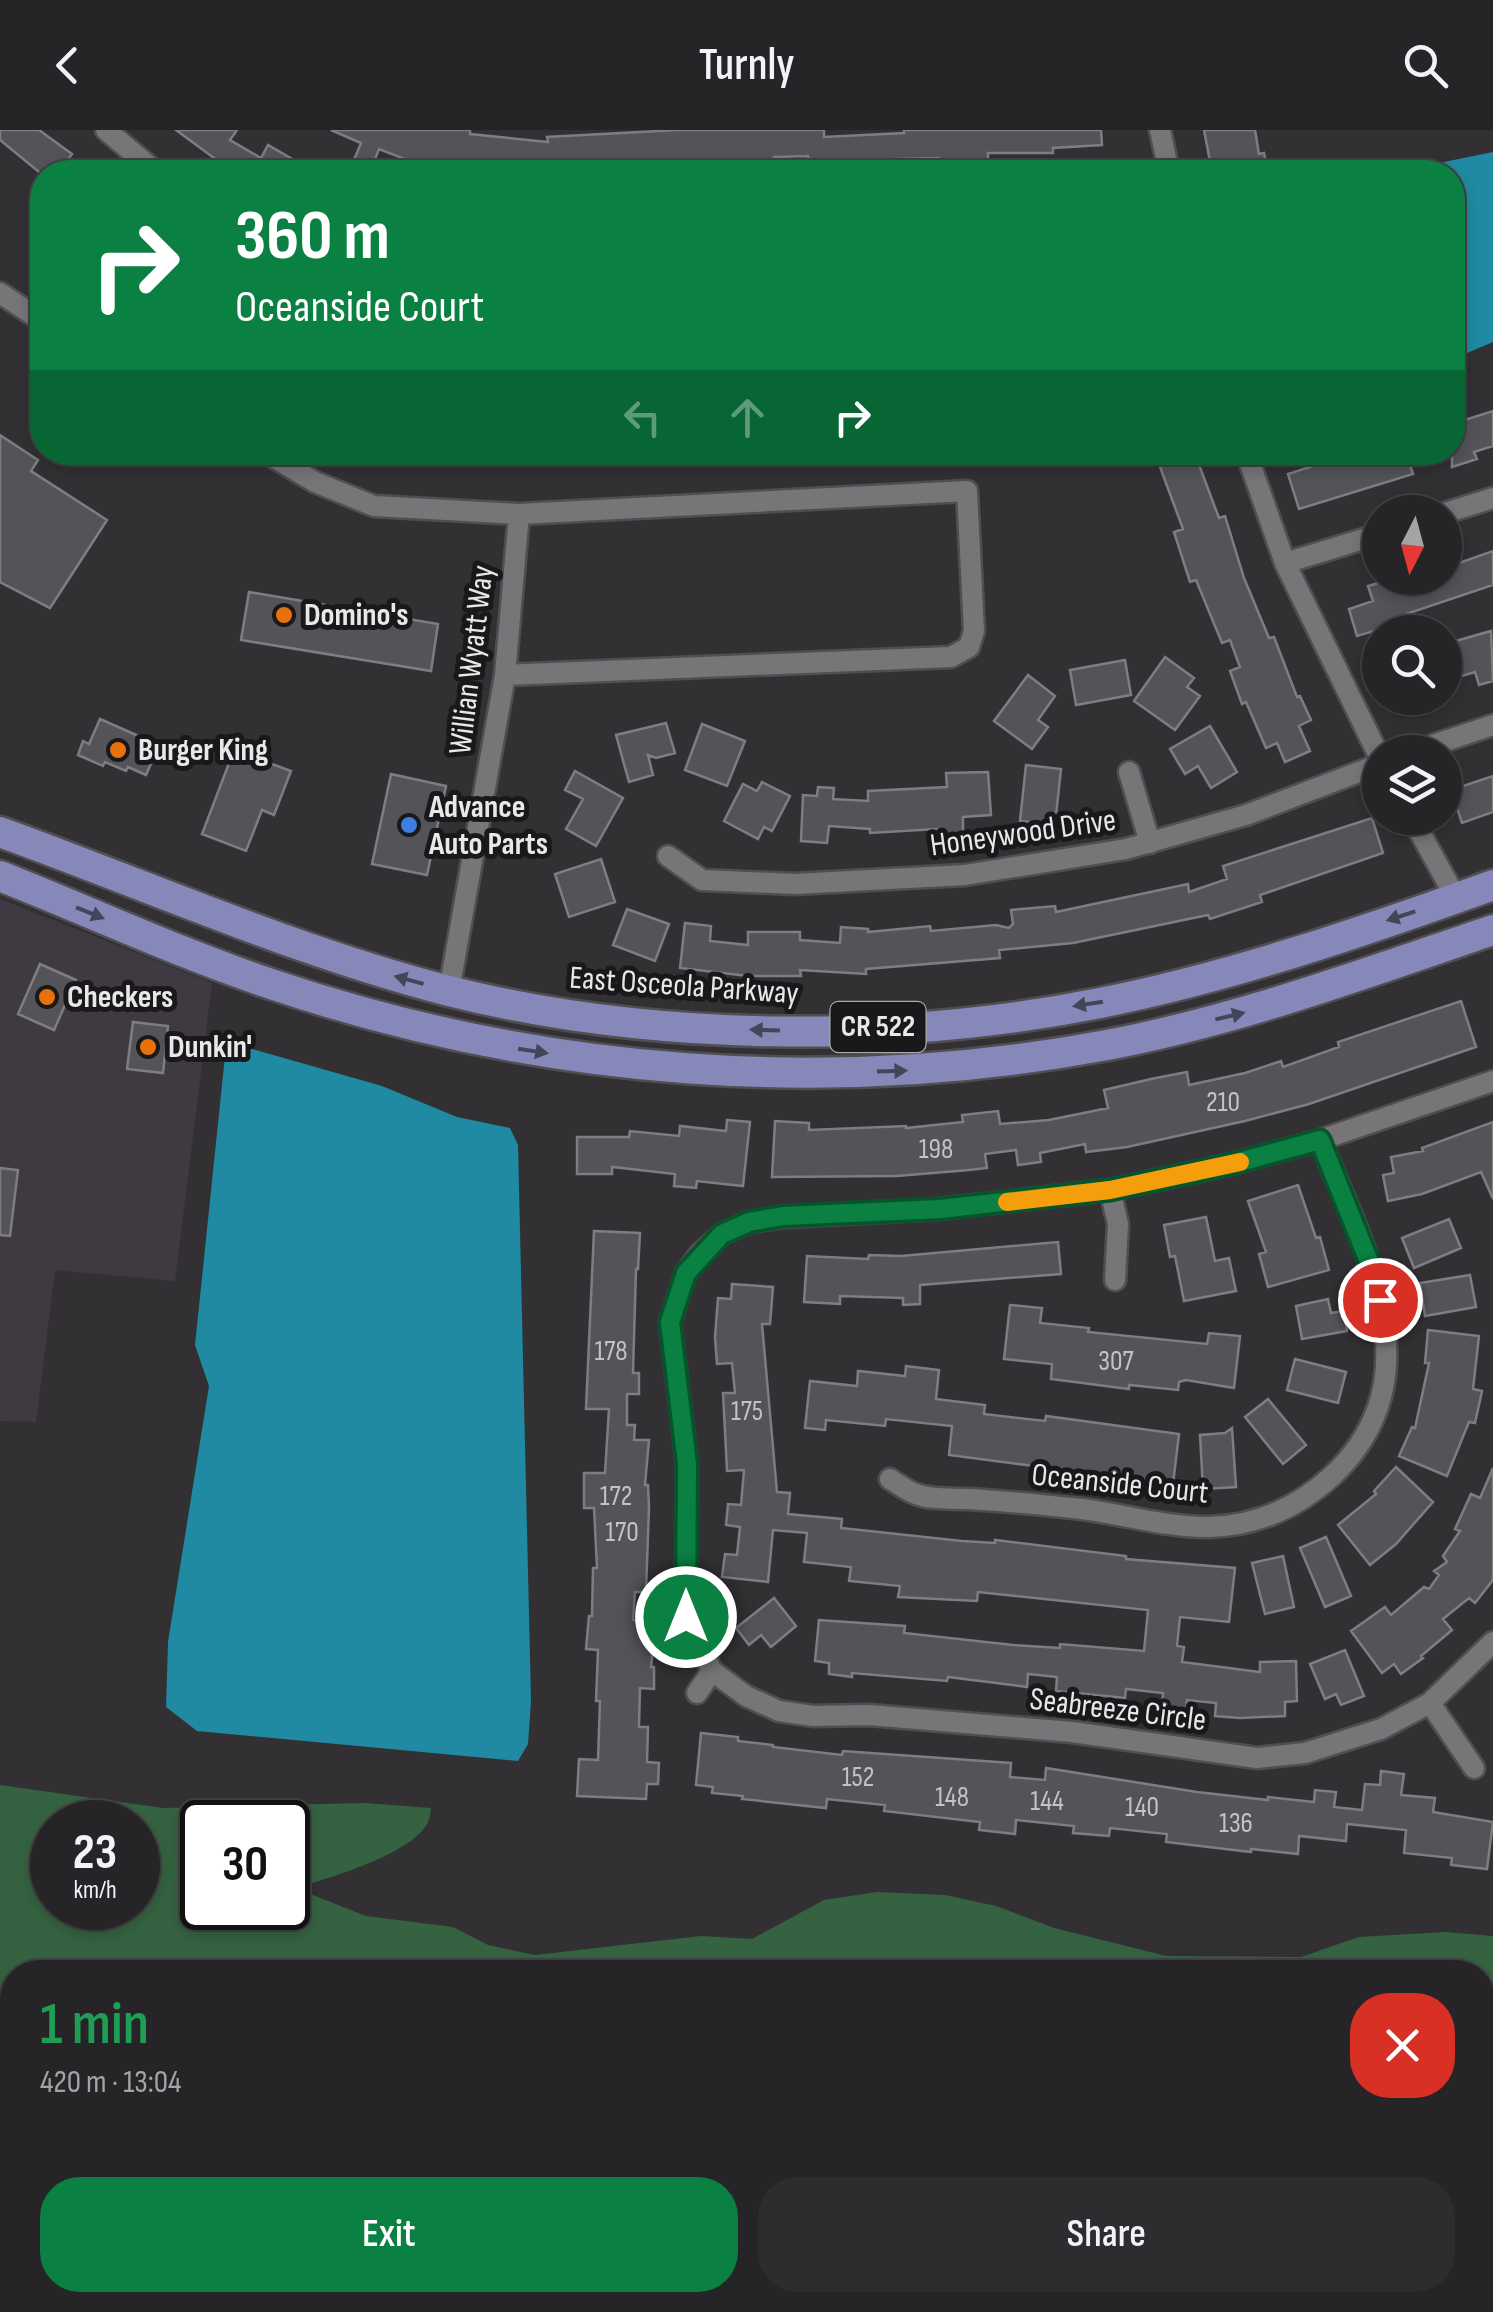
<!DOCTYPE html>
<html lang="en">
<head>
<meta charset="utf-8">
<style>
	body { margin:0; font-family:"Sofia Sans Condensed",sans-serif; background:#2e2c2f; color:#f1f3f6; height:100vh; display:flex; flex-direction:column; font-size:38px; white-space:nowrap }
	* { box-sizing:border-box; margin:0 }
	p { font-size:32px; color:#a4a4a7 }
	.icon { flex:none; width:55px; height:55px; fill:none; stroke:currentColor; stroke-width:2; stroke-linecap:round; stroke-linejoin:round }
	.map { position:relative; flex:1; overflow:hidden }
	.details { position:absolute; left:0px; top:1830px; width:1495px; height:352px; display:flex; flex-direction:column; background:#262427; border-radius:40px 40px 0 0; box-shadow:0 5px 15px #0003,0 0 0 2px #424144 }
	.details>* { flex:none }
	.hud { position:absolute; left:30px; top:30px; width:1435px; height:305px; border-radius:40px; box-shadow:0 5px 15px #0003,0 0 0 2px #424144; background:#0b8043; color:#fff; overflow:hidden }
	.needle { width:65px; rotate:186deg }
	.buttons { position:absolute; left:1362px; top:365px; display:grid; gap:20px }
	.buttons a { display:grid; place-items:center; width:100px; height:100px; border-radius:50%; background:#262427; box-shadow:0 5px 15px #0003,0 0 0 2px #424144; font-size:50px }
	.speed { position:absolute; left:30px; top:1670px; display:flex; gap:20px; font-size:50px; font-weight:700; text-align:center }
	.speed>* { display:grid; place-content:center; width:130px; height:130px; border-radius:50%; background:#262427; box-shadow:0 5px 15px #0003,0 0 0 2px #424144; line-height:1 }
	.speed small { font-size:25px; font-weight:400 }
	.speed .limit { border:5px solid #111; border-radius:15px; background:#fff; color:#111 }
	.pin { position:absolute; display:grid; place-items:center; width:85px; height:85px; color:#fff; margin:-42px; border:5px solid #fff; border-radius:50%; box-shadow:0 2px 10px #0007 }
	.me { position:absolute; width:110px; margin:-55px; rotate:0deg; stroke-linejoin:round; filter:drop-shadow(0 0 8px #0008) }
	.turn { display:flex; align-items:center; gap:35px; height:210px; padding:0 40px; font-size:45px }
	.turn .icon { width:130px; height:130px; stroke-width:2.5 }
	.turn b { display:block; font-size:70px; line-height:85px }
	.lanes { display:flex; align-items:center; height:95px; padding:0 40px; background:#0003; justify-content:center; gap:50px; direction:ltr }
	.lanes .off { opacity:.35 }
	.round { display:grid; place-items:center; flex:none; width:105px; height:105px; border-radius:40px; background:#2e2c2f }
	.head { display:flex; align-items:center; justify-content:space-between; height:170px; padding:0 40px }
	h1 { font-size:60px; font-weight:600; line-height:75px; color:#1e9e55 }
	.action { display:flex; gap:20px; margin-top:auto; padding:20px 40px }
	.action a { flex:1; height:115px; border-radius:40px; background:#0b8043; color:#fff; font-size:40px; font-weight:600; line-height:115px; text-align:center }
	.action a+a { background:#2e2c2f; color:#f1f3f6 }
	header { display:flex; justify-content:space-between; align-items:center; height:130px; padding:0 40px; background:#262427; font-size:45px; font-weight:600 }
	.map>svg:first-child { display:block }
	.built { fill:#3f3a42 }
	.green { fill:#356341; fill-rule:evenodd }
	.water { fill:#1f8aa1 }
	.building { fill:#545357; stroke:#7e7d82; stroke-width:2.5 }
	.lines { fill:none; stroke-linecap:round; stroke-linejoin:round }
	.minor-casing { stroke:#504e51; stroke-width:25 }
	.primary-casing { stroke:#504e51; stroke-width:35 }
	.minor { stroke:#787579; stroke-width:20 }
	.primary { stroke:#8588b9; stroke-width:30 }
	.oneway { fill:#45455a }
	.route-casing { stroke:#07532c; stroke-width:25 }
	.route { stroke:#0b8043; stroke-width:18 }
	.slow { stroke:#f59e0b; stroke-width:18 }
	.food-dot { fill:#e8710a; stroke:#1a181a; stroke-width:4 }
	.shop-dot { fill:#3f7fe0; stroke:#1a181a; stroke-width:4 }
	.labels { text-anchor:middle; dominant-baseline:central; stroke-width:10; stroke-linejoin:round; paint-order:stroke }
	.number-label { font-size:28px; fill:#c4c2c5 }
	.shield { fill:#1a181a; stroke:#aba9ac; stroke-width:2.5 }
	.shield-label { font-size:30px; font-weight:bold; fill:#e9e7ea }
	.poi-label { font-size:32px; font-weight:bold; fill:#e9e7ea; stroke:#1a181a; text-anchor:start }
	.street-label { font-size:32px; fill:#e9e7ea; stroke:#1a181a }
</style>
</head>
<body>
<header><svg class="icon" aria-label="back" viewBox="0 0 24 24"><path d="M15 5l-7 7 7 7"/></svg>Turnly<svg class="icon" aria-label="search" viewBox="0 0 24 24"><circle cx="10" cy="10" r="6"/><path d="M15 15l6 6"/></svg></header>
<div class="map">
<svg width="1493" height="2182" viewBox="0 0 1493 2182">
	<rect width="100%" height="100%" fill="#333034"/>
	<path class="built" d="M0,769l212,84 -37,298 -120,-11 -19,152 -36,-1z"/>
	<path class="green" d="M0,1655l163,23 201,-5 67,5c-1,6 -1,11 -4,16 -17,31 -101,55 -132,64l71,28 87,11 35,18 47,10 166,-19 51,3 72,-39 53,-8 68,3 51,11 58,22 112,28 135,1 58,-20 87,-5 47,4v211l-10,6 -1,-181h-1470v297l-12,29zM52,1692h86v86h-86zM202,1692h86v86h-86z
		M633,2170h682l-15,12h-657z"/>
	<path class="water" d="M1493,22v190l-40,17 -1,-187h-57z
		M252,919l130,37 75,31 53,11 8,17 13,556 -3,43 -10,17 -321,-30 -31,-24 2,-65 41,-256 -14,-41 30,-289z"/>
	<path class="building" d="M0,0h39l33,24 -13,18h-20l-39,-32z
		M176,0h61l-7,10 31,18 7,-13 26,15 -7,12h-54z
		M331,0h139v4l78,8 -1,-5 130,-7h147v7l80,-4v-3h197l1,15 -49,3v5h-65v10l-49,-1v-4l-79,2v6l-51,2 -1,-12 -34,1 1,14 -48,1h-281l-36,-7v-4l-31,-12 -9,23h-21l12,-29z
		M1204,0h51l4,24 5,-1 4,19h-56z
		M1493,281v35l-19,6 3,7 -25,8v-43z
		M0,305l38,25 -7,11 76,49 -57,88 -50,-26z
		M1356,322h83l1,4 -30,9 3,9 -114,35 -11,-35z
		M1195,324l24,64 6,-2 19,62 25,60 5,-1 23,60 3,-1 11,24 -12,6 11,25 -25,11 -8,-19 -11,5 -20,-46 -4,2 -12,-33 10,-4 -10,-27 -8,3 -26,-63 -6,2 -16,-50 9,-3 -23,-62z
		M1493,421v34l-87,29 2,7 -51,15 -8,-27 24,-8 -5,-15 27,-8 2,6 19,-6h29v-10z
		M249,462l189,32 -7,47 -190,-31z
		M1491,501l2,50 -14,4 -4,-13 -27,8 -3,-36z
		M1165,527l29,21 -7,9 13,9 -25,34 -41,-29z
		M1125,530l6,35 -55,10 -6,-35z
		M1028,545l27,21 -17,24 10,7 -16,22 -38,-28z
		M100,589l59,26 -13,30 -18,-8 -2,4 -21,-9 -2,4 -25,-11 5,-14 6,3z
		M666,593l9,30 -19,5 -8,-3 5,20 -24,7 -13,-47z
		M702,594l43,17 -18,45 -42,-16z
		M1210,596l27,46 -26,16 -13,-22 -13,8 -15,-25z
		M234,620l57,21 -17,44 -12,-5 -16,41 -44,-17z
		M1026,635l35,4 -6,56 -35,-4z
		M575,641l48,27 -27,48 -30,-17 17,-30 -18,-9z
		M988,642l3,43 -28,2v17l-26,1v-6l-67,4v-4l-41,-3 -2,17 -26,-2 2,-46 14,1 1,-9 16,1 -1,11 35,2v-10l79,-4 -1,-14z
		M391,644l55,12 -19,89 -55,-11z
		M1493,646v36l-31,11 -11,-33z
		M762,652l28,14 -18,35 -8,-4 -6,12 -34,-18 19,-37 14,7z
		M1372,688l11,35 -123,42 2,7 -52,17 -2,-4 -135,28 -74,7 1,8 -134,11v5l-66,-4 1,6h-53l-68,-8 5,-45 26,3 -1,15 38,4v-13h52v8l40,3 1,-16 27,2v3l62,-6 1,5 65,-6 13,3 4,-4 -2,-14 44,-4 1,6 132,-28 1,8 38,-13 -4,-13z
		M601,729l14,43 -46,15 -14,-43z
		M627,779l42,15 -14,37 -42,-16z
		M40,834l36,16 -22,50 -36,-16z
		M1461,871l15,46 -167,57 -64,17 -118,26 -41,5 -1,-8 -45,9 1,9 -23,3 -2,-15 -31,4 2,14 -18,2 -72,6 -125,1 3,-56 34,2v7l97,-4v2l57,-6 -1,-7 36,-4 2,13 49,-4 59,-12 -4,-18 47,-11 36,-7 2,13 56,-12 36,-12 2,6 56,-20 -1,-5z
		M133,892l35,4 -5,47 -36,-4z
		M727,990l23,2 -7,64 -46,-5 -1,7 -22,-2 1,-12 -63,-7v7h-35v-37h52l1,-6 49,5 1,-10 46,5z
		M1493,992v77l-12,-27 -59,22 -34,7 -5,-26 11,-2 -3,-16 32,-6 -1,-3z
		M0,1038l18,2 -8,66 -10,-1z
		M1298,1055l18,53 4,-1 9,33 -61,17 -9,-33 7,-2 -18,-51z
		M1206,1087l9,44 14,-3 7,33 -52,10 -9,-45 -5,1 -6,-32z
		M1449,1089l12,29 -47,20 -12,-30z
		M594,1101l46,2 -2,36h-2l-3,104h6v21h-12v31h8l-1,15h15l-4,45h3l1,22 -3,85h-11l-2,28 5,1v10l17,1 -4,35h3v22l-14,-1 -1,39h9l-1,35 12,1 -1,21h-11l-1,15 -69,-3 2,-37 19,1 2,-59h-4l2,-51 -12,-1 3,-33h3l1,-48h4l-3,-60h-10v-35h21l4,-64h-23z
		M1058,1112l3,32 -141,11v19l-17,1v-7l-63,-2v8l-36,-2 3,-46 61,3 1,-4 32,1z
		M1470,1145l6,32 -51,9 -5,-33z
		M732,1154l41,3 -3,37h-8l15,168 13,1 -2,21 54,5 -1,9 121,13 33,2v-3l131,16v3l109,9 -6,54 -49,-5 -3,29 7,1 -2,15 78,10v-10l36,-1 1,40 -12,1v14l-45,2 -25,-2 1,-13 -29,-3 -1,10 -24,-2 1,-15 -37,-4 -1,9 -69,-7 1,-14 -29,-3 -1,13 -79,-10 -1,4 -95,-8v4l-23,-3v-11l-14,-2 4,-41 86,6 -1,7 109,12 47,3v-4l84,7 4,-41 -170,-18 -1,9 -79,-4 2,-11 -51,-5 2,-14 -47,-5 3,-29 -34,-3 -5,52 -46,-5 3,-23 12,1 3,-28 -14,-2 2,-21 13,1 3,-35 -17,1 -4,-78h12l-3,-30 -15,1 -2,-27 3,-39 13,1z
		M1328,1169l3,14 13,-2 3,20 -45,8 -6,-33z
		M1010,1175l32,3 -2,15 49,5 -1,4 119,12 2,-11 31,3 -6,52 -48,-8 -7,2 -1,8 -49,-5v4l-78,-10 1,-15 -48,-5z
		M1428,1200l51,6 -6,53 9,2 -7,32 -6,-1 -22,54 -48,-20 13,-29 3,1 14,-65h-4z
		M1295,1229l51,13 -8,31 -51,-13z
		M906,1236l33,4 -3,29 49,6 -1,9 61,7 1,-5 133,18 -6,50 -224,-29 3,-29 -66,-7 -1,7 -59,-6 -1,10 -20,-2 5,-47 47,5 1,-15 47,5z
		M1268,1269l38,46 -23,19 -38,-47z
		M1232,1298l4,59 -33,2 -3,-54 25,-2z
		M1396,1337l37,35 -37,42 -26,21 -32,-40 38,-31 -2,-3z
		M1493,1338v112l-18,23 -6,-5 -26,21 9,11 -31,26 2,2 -22,16 -7,-10 -12,9 -31,-42 34,-24 6,8 33,-28 5,2 10,-14 -5,-4 13,-9 -4,-6 17,-25 -5,-2 16,-35 9,4z
		M1326,1407l25,59 -26,11 -25,-59z
		M1283,1426l11,51 -29,7 -13,-51z
		M774,1468l22,28 -25,21 -10,-12 -12,10 -13,-17z
		M1345,1520l19,46 -23,9 -5,-11 -11,5 -15,-35z
		M701,1603l37,4v4l35,4v2l69,8 1,-4 168,12 -1,14 35,3 1,-12 151,24 71,8v-3l46,5 1,-12 21,2 -2,15 28,3 3,-26 15,1 1,-14 23,3 -3,21 34,3 -2,14 60,10 -6,47 -36,-4 1,-7 -48,-5 2,-23 -59,-6 -1,17 -47,-5 -1,18 -47,-5v3l-85,-10 1,-8 -57,-6 -1,8 -36,-3 1,-7 -58,-6 -1,14 -36,-4 1,-8 -96,-11 1,-6 -58,-6 -1,9 -84,-9 1,-3 -31,-3 1,-6 -17,-2z"/>
	<g class="lines">
		<defs>
			<path id="minor" d="M106,0l50,42
				M1160,0l9,42
				M0,163l42,28
				M265,322l50,30 59,24 145,8 448,-23 7,140 -5,16 -18,10 -446,18
				M1246,322l39,111 95,195
				M1445,383l48,-15
				M1285,433l95,-29
				M1412,622l81,-27
				M1129,642l21,71
				M1412,688l44,80
				M668,726l34,24 92,4 171,-9 161,-26 120,-34 134,-51
				M449,861l56,-316 14,-161
				M1493,951l-173,59 -88,24 -122,26 -171,19 -156,8 -34,5 -27,12 -23,21 -13,18 -16,49 17,142 -1,153 26,54 34,25 33,15 34,5 56,-1 203,17 185,26 48,-5 76,-24 49,-26 63,-61
				M1110,1060l8,34 -3,56
				M890,1349c8,5 17,12 26,15 14,6 36,4 52,5 38,2 76,6 114,10 38,5 89,19 127,18 47,-1 89,-20 123,-51 106,-99 32,-227 -12,-336
				M697,1563l15,-22
				M1430,1573l44,65"/>
			<path id="primary" d="M0,702c149,54 292,118 445,158 204,52 449,54 655,13 134,-27 265,-72 393,-118
				M0,746c91,36 181,78 274,109 268,90 555,112 833,60 132,-25 259,-72 386,-115"/>
		</defs>
		<use href="#minor" class="minor-casing"/>
		<use href="#primary" class="primary-casing"/>
		<use href="#minor" class="minor"/>
		<use href="#primary" class="primary"/>
	</g>
	<defs><path id="oneway-solid" d="M-6-.8H1V-3.2L6.5 0L1 3.2V.8H-6Z" transform="scale(2.5)"/></defs>
	<g class="oneway">
		<use href="#oneway-solid" transform="translate(90 783) rotate(22)"/>
		<use href="#oneway-solid" transform="translate(1401 786) rotate(162)"/>
		<use href="#oneway-solid" transform="translate(409 850) rotate(-165)"/>
		<use href="#oneway-solid" transform="translate(1088 874) rotate(171)"/>
		<use href="#oneway-solid" transform="translate(1230 886) rotate(-13)"/>
		<use href="#oneway-solid" transform="translate(765 900) rotate(-178)"/>
		<use href="#oneway-solid" transform="translate(533 921) rotate(9)"/>
		<use href="#oneway-solid" transform="translate(892 941) rotate(-2)"/>
	</g>
	<g class="lines">
		<defs>
			<path id="route" d="M686,1487l1,-153 -17,-142 16,-49 36,-39 27,-12 34,-6 157,-7 170,-19 122,-26 88,-24 54,134 6,26"/>
		</defs>
		<use href="#route" class="route-casing"/>
		<use href="#route" class="route"/>
		<path class="slow" d="M1007,1072l103,-12 130,-28"/>
	</g>
	<g class="food-dot">
		<circle cx="284" cy="485" r="10"/>
		<circle cx="118" cy="620" r="10"/>
		<circle cx="47" cy="867" r="10"/>
		<circle cx="148" cy="917" r="10"/>
	</g>
	<circle class="shop-dot" cx="409" cy="695" r="10"/>
	<g class="labels">
		<g class="number-label">
			<text x="1223" y="972">210</text>
			<text x="936" y="1019">198</text>
			<text x="611" y="1221">178</text>
			<text x="1116" y="1231">307</text>
			<text x="747" y="1281">175</text>
			<text x="616" y="1366">172</text>
			<text x="622" y="1402">170</text>
			<text x="858" y="1647">152</text>
			<text x="952" y="1667">148</text>
			<text x="1047" y="1671">144</text>
			<text x="1142" y="1677">140</text>
			<text x="1236" y="1693">136</text>
		</g>
		<rect class="shield" x="830.5" y="872" width="95" height="50" rx="8"/>
		<g class="shield-label">
			<text x="878" y="897">CR 522</text>
		</g>
		<g class="poi-label">
			<text x="304" y="485">Domino's</text>
			<text x="138" y="620">Burger King</text>
			<text x="429" y="677">Advance<tspan x="429" dy="37">Auto Parts</tspan></text>
			<text x="67" y="867">Checkers</text>
			<text x="168" y="917">Dunkin'</text>
		</g>
		<g class="street-label">
			<text transform="translate(472 530) rotate(-83)">Willian Wyatt Way</text>
			<text transform="translate(1023 703) rotate(-8)">Honeywood Drive</text>
			<text transform="translate(684 856) rotate(4)">East Osceola Parkway</text>
			<text transform="translate(1120 1354) rotate(6)">Oceanside Court</text>
			<text transform="translate(1118 1580) rotate(7)">Seabreeze Circle</text>
		</g>
	</g>
</svg>
<div class="buttons">
<a><svg class="needle" viewBox="-14 -14 28 28"><path d="M0-13l5 13h-10z" fill="#e53935"/><path d="M0 13l5-13h-10z" fill="#a4a4a7"/></svg></a>
<a><svg class="icon" aria-label="search" viewBox="0 0 24 24"><circle cx="10" cy="10" r="6"/><path d="M15 15l6 6"/></svg></a>
<a><svg class="icon" aria-label="layers" viewBox="0 0 24 24"><path d="M12 4l9 5-9 5-9-5zM3 14l9 5 9-5"/></svg></a>
</div>
<div class="speed"><div>23<small>km/h</small></div><div class="limit">30</div></div>
<div class="pin" style="left:1380px;top:1170px;background:#d93025"><svg class="icon" aria-label="arrive" viewBox="0 0 24 24"><path d="M6 21V4h12l-3 4 3 4H6"/></svg></div>
<svg class="me" style="left:686px;top:1487px" viewBox="-20 -20 40 40"><circle r="17" fill="#0b8043" stroke="#fff" stroke-width="3"/><path d="M0-11L8 9 0 5-8 9z" fill="#fff"/></svg>
<div class="hud">
<div class="turn"><svg class="icon" aria-label="right" viewBox="0 0 24 24"><path d="M7 20v-9h11M14 6l5 5-5 5"/></svg><div><b>360 m</b>Oceanside Court</div></div>
<div class="lanes"><svg class="icon off" aria-label="left" viewBox="0 0 24 24"><path d="M17 20v-9H6M10 6l-5 5 5 5"/></svg><svg class="icon off" aria-label="ahead" viewBox="0 0 24 24"><path d="M12 20V5M6 11l6-6 6 6"/></svg><svg class="icon" aria-label="right" viewBox="0 0 24 24"><path d="M7 20v-9h11M14 6l5 5-5 5"/></svg></div>
</div>
<section class="details">
<div class="head"><div><h1>1 min</h1><p>420 m · 13:04</p></div><a class="round" style="background:#d93025;color:#fff"><svg class="icon" aria-label="close" viewBox="0 0 24 24"><path d="M6 6l12 12M18 6L6 18"/></svg></a></div>
<div class="action"><a>Exit</a><a>Share</a></div>
</section>
</div>
</body>
</html>
